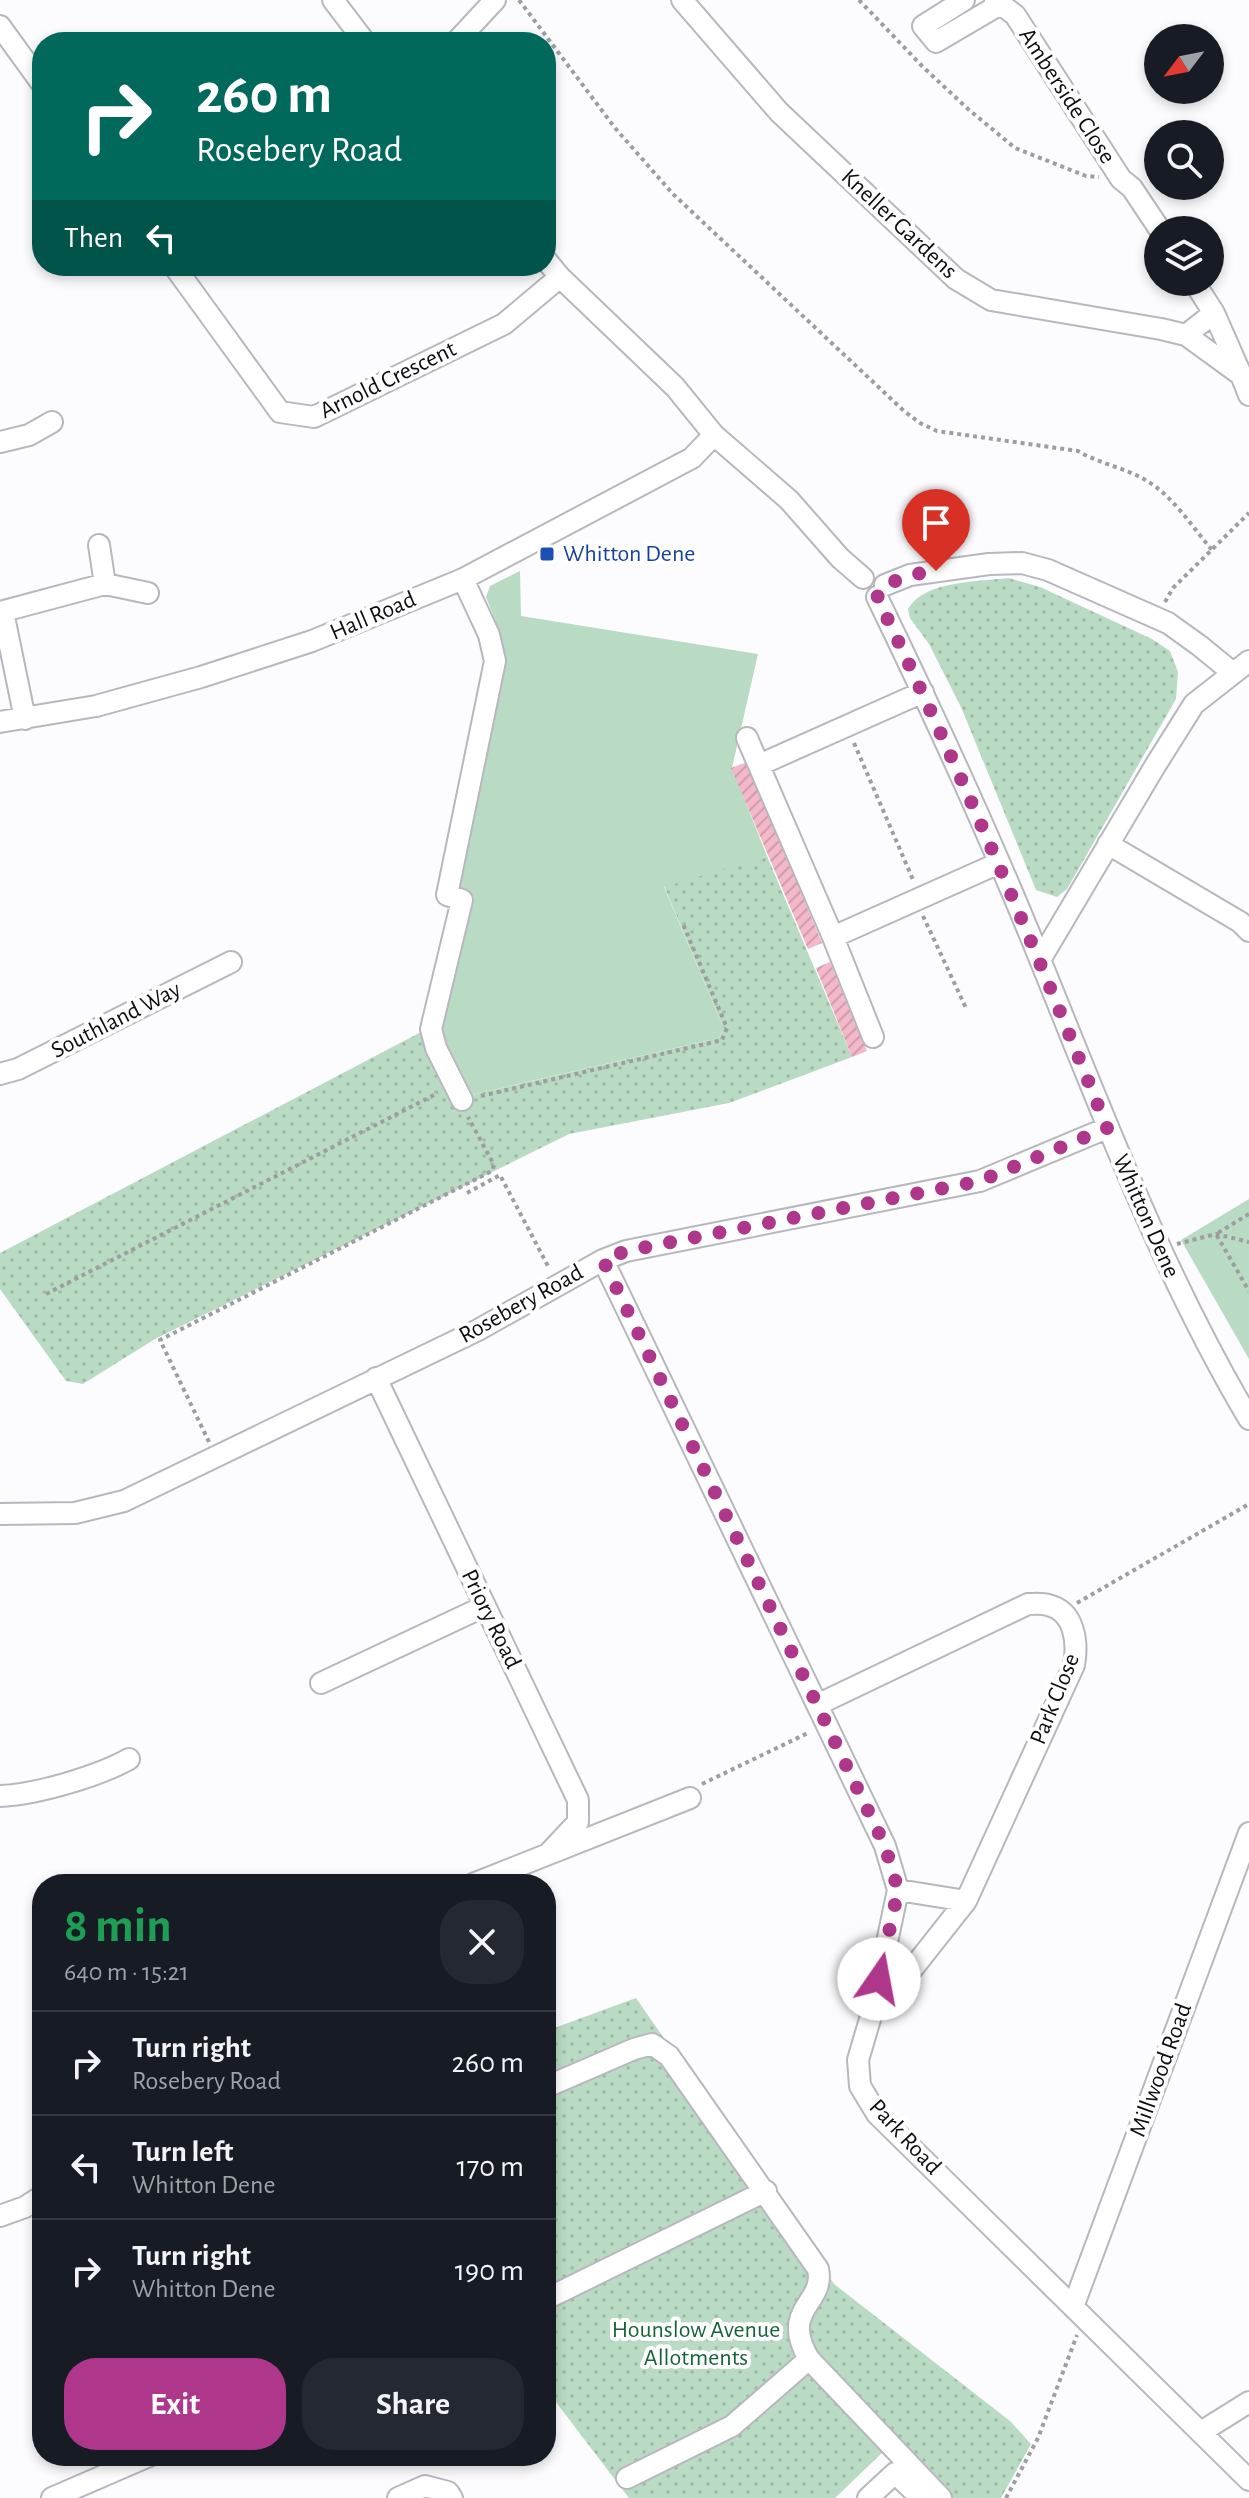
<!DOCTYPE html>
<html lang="en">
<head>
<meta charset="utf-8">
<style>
	body { margin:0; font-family:"Alegreya Sans",sans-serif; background:#242831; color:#f1f3f6; height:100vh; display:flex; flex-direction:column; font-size:30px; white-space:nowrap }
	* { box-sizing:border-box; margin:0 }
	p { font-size:26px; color:#9ea1a6 }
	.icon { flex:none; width:44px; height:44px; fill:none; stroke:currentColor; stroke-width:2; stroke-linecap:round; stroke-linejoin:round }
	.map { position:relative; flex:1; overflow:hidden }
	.panel { position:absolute; left:32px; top:1874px; width:524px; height:592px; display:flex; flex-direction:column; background:#171b24; border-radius:32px; box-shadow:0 4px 12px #0003 }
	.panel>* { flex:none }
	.banner { position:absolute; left:32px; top:32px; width:524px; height:244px; border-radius:32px; box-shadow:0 4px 12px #0003; background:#00695c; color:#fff; overflow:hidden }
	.needle { width:52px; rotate:238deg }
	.controls { position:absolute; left:1144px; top:24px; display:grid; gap:16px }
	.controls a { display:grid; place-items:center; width:80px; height:80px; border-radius:50%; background:#171b24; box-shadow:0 4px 12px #0003; font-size:40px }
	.pin { position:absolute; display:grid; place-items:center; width:68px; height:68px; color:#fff; margin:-82px -34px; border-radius:50% 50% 50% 0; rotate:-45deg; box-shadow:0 0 8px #0007 }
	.pin .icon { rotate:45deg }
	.me { position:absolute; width:88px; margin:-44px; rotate:12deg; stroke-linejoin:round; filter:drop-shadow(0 0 6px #0008) }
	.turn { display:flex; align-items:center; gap:28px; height:168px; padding:0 32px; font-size:36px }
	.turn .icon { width:104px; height:104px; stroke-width:2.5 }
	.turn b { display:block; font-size:56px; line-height:68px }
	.then { display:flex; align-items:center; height:76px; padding:0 32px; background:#0003; gap:16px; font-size:30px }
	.round { display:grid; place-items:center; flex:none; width:84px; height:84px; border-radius:32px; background:#242831 }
	.head { display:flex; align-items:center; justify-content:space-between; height:136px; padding:0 32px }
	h1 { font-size:48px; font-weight:700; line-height:60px; color:#1e9e55 }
	.button { display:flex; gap:16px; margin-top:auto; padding:16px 32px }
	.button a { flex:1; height:92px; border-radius:32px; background:#ae368b; color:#fff; font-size:32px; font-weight:700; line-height:92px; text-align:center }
	.button a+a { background:#242831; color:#f1f3f6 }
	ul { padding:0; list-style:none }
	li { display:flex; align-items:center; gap:24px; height:104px; padding:0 32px; border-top:2px solid #363941 }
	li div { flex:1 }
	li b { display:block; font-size:30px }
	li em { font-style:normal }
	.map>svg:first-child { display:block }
	.grass { fill:url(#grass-dots) }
	.park { fill:#b9dbc3 }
	.building { fill:url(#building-hatch) }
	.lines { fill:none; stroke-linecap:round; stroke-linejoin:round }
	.minor-casing { stroke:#b8b7bf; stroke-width:24 }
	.path { stroke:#9e9da0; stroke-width:4; stroke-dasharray:4 4; stroke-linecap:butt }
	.minor { stroke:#fff; stroke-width:20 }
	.route { stroke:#ae368b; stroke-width:14; stroke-dasharray:0 25.2 }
	.transit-dot { fill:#1a4fb4; stroke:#fff; stroke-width:3 }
	.labels { text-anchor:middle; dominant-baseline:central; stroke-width:8; stroke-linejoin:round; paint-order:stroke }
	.street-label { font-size:24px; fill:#0e0d10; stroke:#fff }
	.transit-label { font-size:24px; fill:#164399; stroke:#fff; text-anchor:start }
	.park-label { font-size:24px; fill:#15643a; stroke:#fff }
</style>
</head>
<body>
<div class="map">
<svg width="1249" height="2498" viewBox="0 0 1249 2498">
	<defs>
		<pattern id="grass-dots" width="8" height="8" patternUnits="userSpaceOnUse" patternTransform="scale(2)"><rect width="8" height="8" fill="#b9dbc3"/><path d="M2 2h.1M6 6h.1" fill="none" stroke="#9ebba6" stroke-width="1.8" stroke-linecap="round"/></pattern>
		<pattern id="building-hatch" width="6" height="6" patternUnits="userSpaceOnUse" patternTransform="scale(2)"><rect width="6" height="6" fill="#f3b8ca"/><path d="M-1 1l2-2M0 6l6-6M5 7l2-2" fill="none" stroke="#cf9dac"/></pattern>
	</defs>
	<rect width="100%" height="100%" fill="#fcfbfe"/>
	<path class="grass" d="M1008,578l32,9 112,52 18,12 8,21 -2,27 -109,190 -10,8 -21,-7 -75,-183 -32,-63 -19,-26 -2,-9c17,-29 70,-27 100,-31z
		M767,856l85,201 -123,46 -160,31 -414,205 -72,45 -17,-3 -66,-92v-36l421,-221 37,66 261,-60 5,-9 -60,-143z
		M636,1998l198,286 176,137 21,23 -30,54h-68l-47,-49 -51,49h-206l-83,-109v-358z"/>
	<path class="park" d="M520,571l1,45 237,38 -26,114 35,88 -103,31 60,142 -5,9 -253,58 -28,-70 20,-89 16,-40 -17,-6 49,-229 -6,-29 -14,-36 4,-11z
		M1249,1199v160l-68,-119z"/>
	<path class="building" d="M747,762l75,181 -14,6 -77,-181z
		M830,962l37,89 -15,6 -36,-89z"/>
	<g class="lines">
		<defs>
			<path id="minor" d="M333,0l32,42
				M682,0l97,112 177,167 35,21 170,29 25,6 55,40 8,20
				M964,0l-41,26 13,16 63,-37
				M995,0l20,15 106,164 11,9 28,42
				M0,26l42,58
				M456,42l39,-42
				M546,260l14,17 115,110 39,48 75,65 51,58 23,20
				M174,266l106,146 34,5 190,-93 56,-47
				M1214,313l26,59
				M1186,335l28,-22 -20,-31
				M0,442l29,-7 23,-13
				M99,545l6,39 43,9
				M885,585l25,-10 79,-11 33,-1 26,7 120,53 32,23 33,27
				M877,597c58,120 114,241 164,365 63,155 122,312 208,457
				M0,612l105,-28
				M3,612l22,107
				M0,722l96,-16 105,-29 111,-36 151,-62 229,-121 22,-23
				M747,738l86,199 40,100
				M759,765l164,-73
				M1108,844l132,78 9,9
				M833,937l166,-74
				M1040,960l115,-194 39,-62 55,-43
				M0,1074l18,-5 213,-107
				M462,1100l-26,-52 -5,-19 31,-129 -15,-5 48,-234 -6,-26 -26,-56
				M603,1260l282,586 13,44 -25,119 -15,51 2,26 17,28 372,366
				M376,1378l202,422v22l-30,32
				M0,1514l75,-1 49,-12 354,-171 125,-70 23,-9 354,-70 127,-53
				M321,1683l164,-77
				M819,1704l209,-100c6,0 14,-1 20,1 27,6 30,38 26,60l-108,236 -68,-11
				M0,1796c35,-1 99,-20 129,-37
				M473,1884l217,-86
				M873,2009l14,-8 79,-100
				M546,2087l88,-38 18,-5 17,12 149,213c8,35 -39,39 -9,90l132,139
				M0,2216l25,-9 17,-11
				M546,2299l220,-108
				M1073,2307l176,-474
				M1201,2432l48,-30
				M627,2478l105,-52 77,-67
				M52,2498l97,-42
				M398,2498l27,-12 23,6 4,6
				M868,2498l27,-25 26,25"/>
		</defs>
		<use href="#minor" class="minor-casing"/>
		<path class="path" d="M519,0l96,128 58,66 231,217 16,12 17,8 141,20c22,13 48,17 69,30 26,15 46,47 65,69
			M859,0l63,66 46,43 47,39 71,28 13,1
			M1165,602l8,-14 76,-75
			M854,743l60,139
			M923,916l43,92
			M481,1096l241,-56 5,-12 -44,-104
			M467,1193l33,-18 49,93
			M1249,1214l-33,20 33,57
			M1177,1244l39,-10 33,8
			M46,1294l392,-201
			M209,1442l-49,-102 332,-169 2,-6 -26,-48
			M1077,1603l172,-99
			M702,1784l108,-52
			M1006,2498l32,-60 39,-103"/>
		<use href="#minor" class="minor"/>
	</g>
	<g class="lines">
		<path class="route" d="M879,1979l19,-89 -13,-44 -282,-586 23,-9 354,-70 127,-53c-72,-180 -146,-357 -230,-531l6,-5 2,-7 25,-10 26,-4"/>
	</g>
	<rect class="transit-dot" x="539" y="546" width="16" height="16" rx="4"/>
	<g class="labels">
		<g class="street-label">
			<text transform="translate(1067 96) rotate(57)">Amberside Close</text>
			<text transform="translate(899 224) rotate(43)">Kneller Gardens</text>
			<text transform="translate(388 380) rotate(-26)">Arnold Crescent</text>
			<text transform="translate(373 616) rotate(-23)">Hall Road</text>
			<text transform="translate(116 1020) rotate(-27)">Southland Way</text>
			<text transform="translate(1146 1216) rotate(66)">Whitton Dene</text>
			<text transform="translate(521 1304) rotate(-29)">Rosebery Road</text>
			<text transform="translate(491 1619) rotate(64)">Priory Road</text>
			<text transform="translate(1055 1699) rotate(-68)">Park Close</text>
			<text transform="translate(1161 2070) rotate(-70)">Millwood Road</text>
			<text transform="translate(905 2137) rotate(47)">Park Road</text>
		</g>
		<g class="transit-label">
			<text x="563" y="554">Whitton Dene</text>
		</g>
		<g class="park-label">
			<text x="696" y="2330">Hounslow Avenue<tspan x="696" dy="28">Allotments</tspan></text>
		</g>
	</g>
</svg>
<div class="controls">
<a><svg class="needle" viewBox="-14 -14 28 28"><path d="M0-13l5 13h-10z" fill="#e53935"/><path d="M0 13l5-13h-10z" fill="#9ea1a6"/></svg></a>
<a><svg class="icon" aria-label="search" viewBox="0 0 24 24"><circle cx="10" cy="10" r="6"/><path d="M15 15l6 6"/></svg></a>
<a><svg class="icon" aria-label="layers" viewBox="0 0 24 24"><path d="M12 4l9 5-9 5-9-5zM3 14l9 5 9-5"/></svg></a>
</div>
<div class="pin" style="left:936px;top:571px;background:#d93025"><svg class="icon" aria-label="arrive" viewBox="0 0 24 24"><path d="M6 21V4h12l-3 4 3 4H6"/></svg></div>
<svg class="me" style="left:879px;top:1979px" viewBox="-20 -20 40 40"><circle r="19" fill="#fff"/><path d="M0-13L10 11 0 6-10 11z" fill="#ae368b"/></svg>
<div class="banner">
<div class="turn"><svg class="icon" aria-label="right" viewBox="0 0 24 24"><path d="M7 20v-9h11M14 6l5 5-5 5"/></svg><div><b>260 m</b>Rosebery Road</div></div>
<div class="then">Then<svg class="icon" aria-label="left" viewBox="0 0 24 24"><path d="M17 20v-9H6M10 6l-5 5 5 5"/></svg></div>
</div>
<section class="panel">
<div class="head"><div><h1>8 min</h1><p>640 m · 15:21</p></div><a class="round"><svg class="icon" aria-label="close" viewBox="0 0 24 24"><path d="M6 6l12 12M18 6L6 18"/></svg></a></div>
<ul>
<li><svg class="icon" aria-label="right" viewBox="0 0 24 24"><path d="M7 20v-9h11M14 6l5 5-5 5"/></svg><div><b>Turn right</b><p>Rosebery Road</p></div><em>260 m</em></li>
<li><svg class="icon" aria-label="left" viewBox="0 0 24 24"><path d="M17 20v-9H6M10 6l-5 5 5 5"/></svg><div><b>Turn left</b><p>Whitton Dene</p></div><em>170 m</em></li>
<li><svg class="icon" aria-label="right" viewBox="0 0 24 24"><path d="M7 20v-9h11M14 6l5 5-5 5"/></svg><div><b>Turn right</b><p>Whitton Dene</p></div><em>190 m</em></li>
</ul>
<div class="button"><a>Exit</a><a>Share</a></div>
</section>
</div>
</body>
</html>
